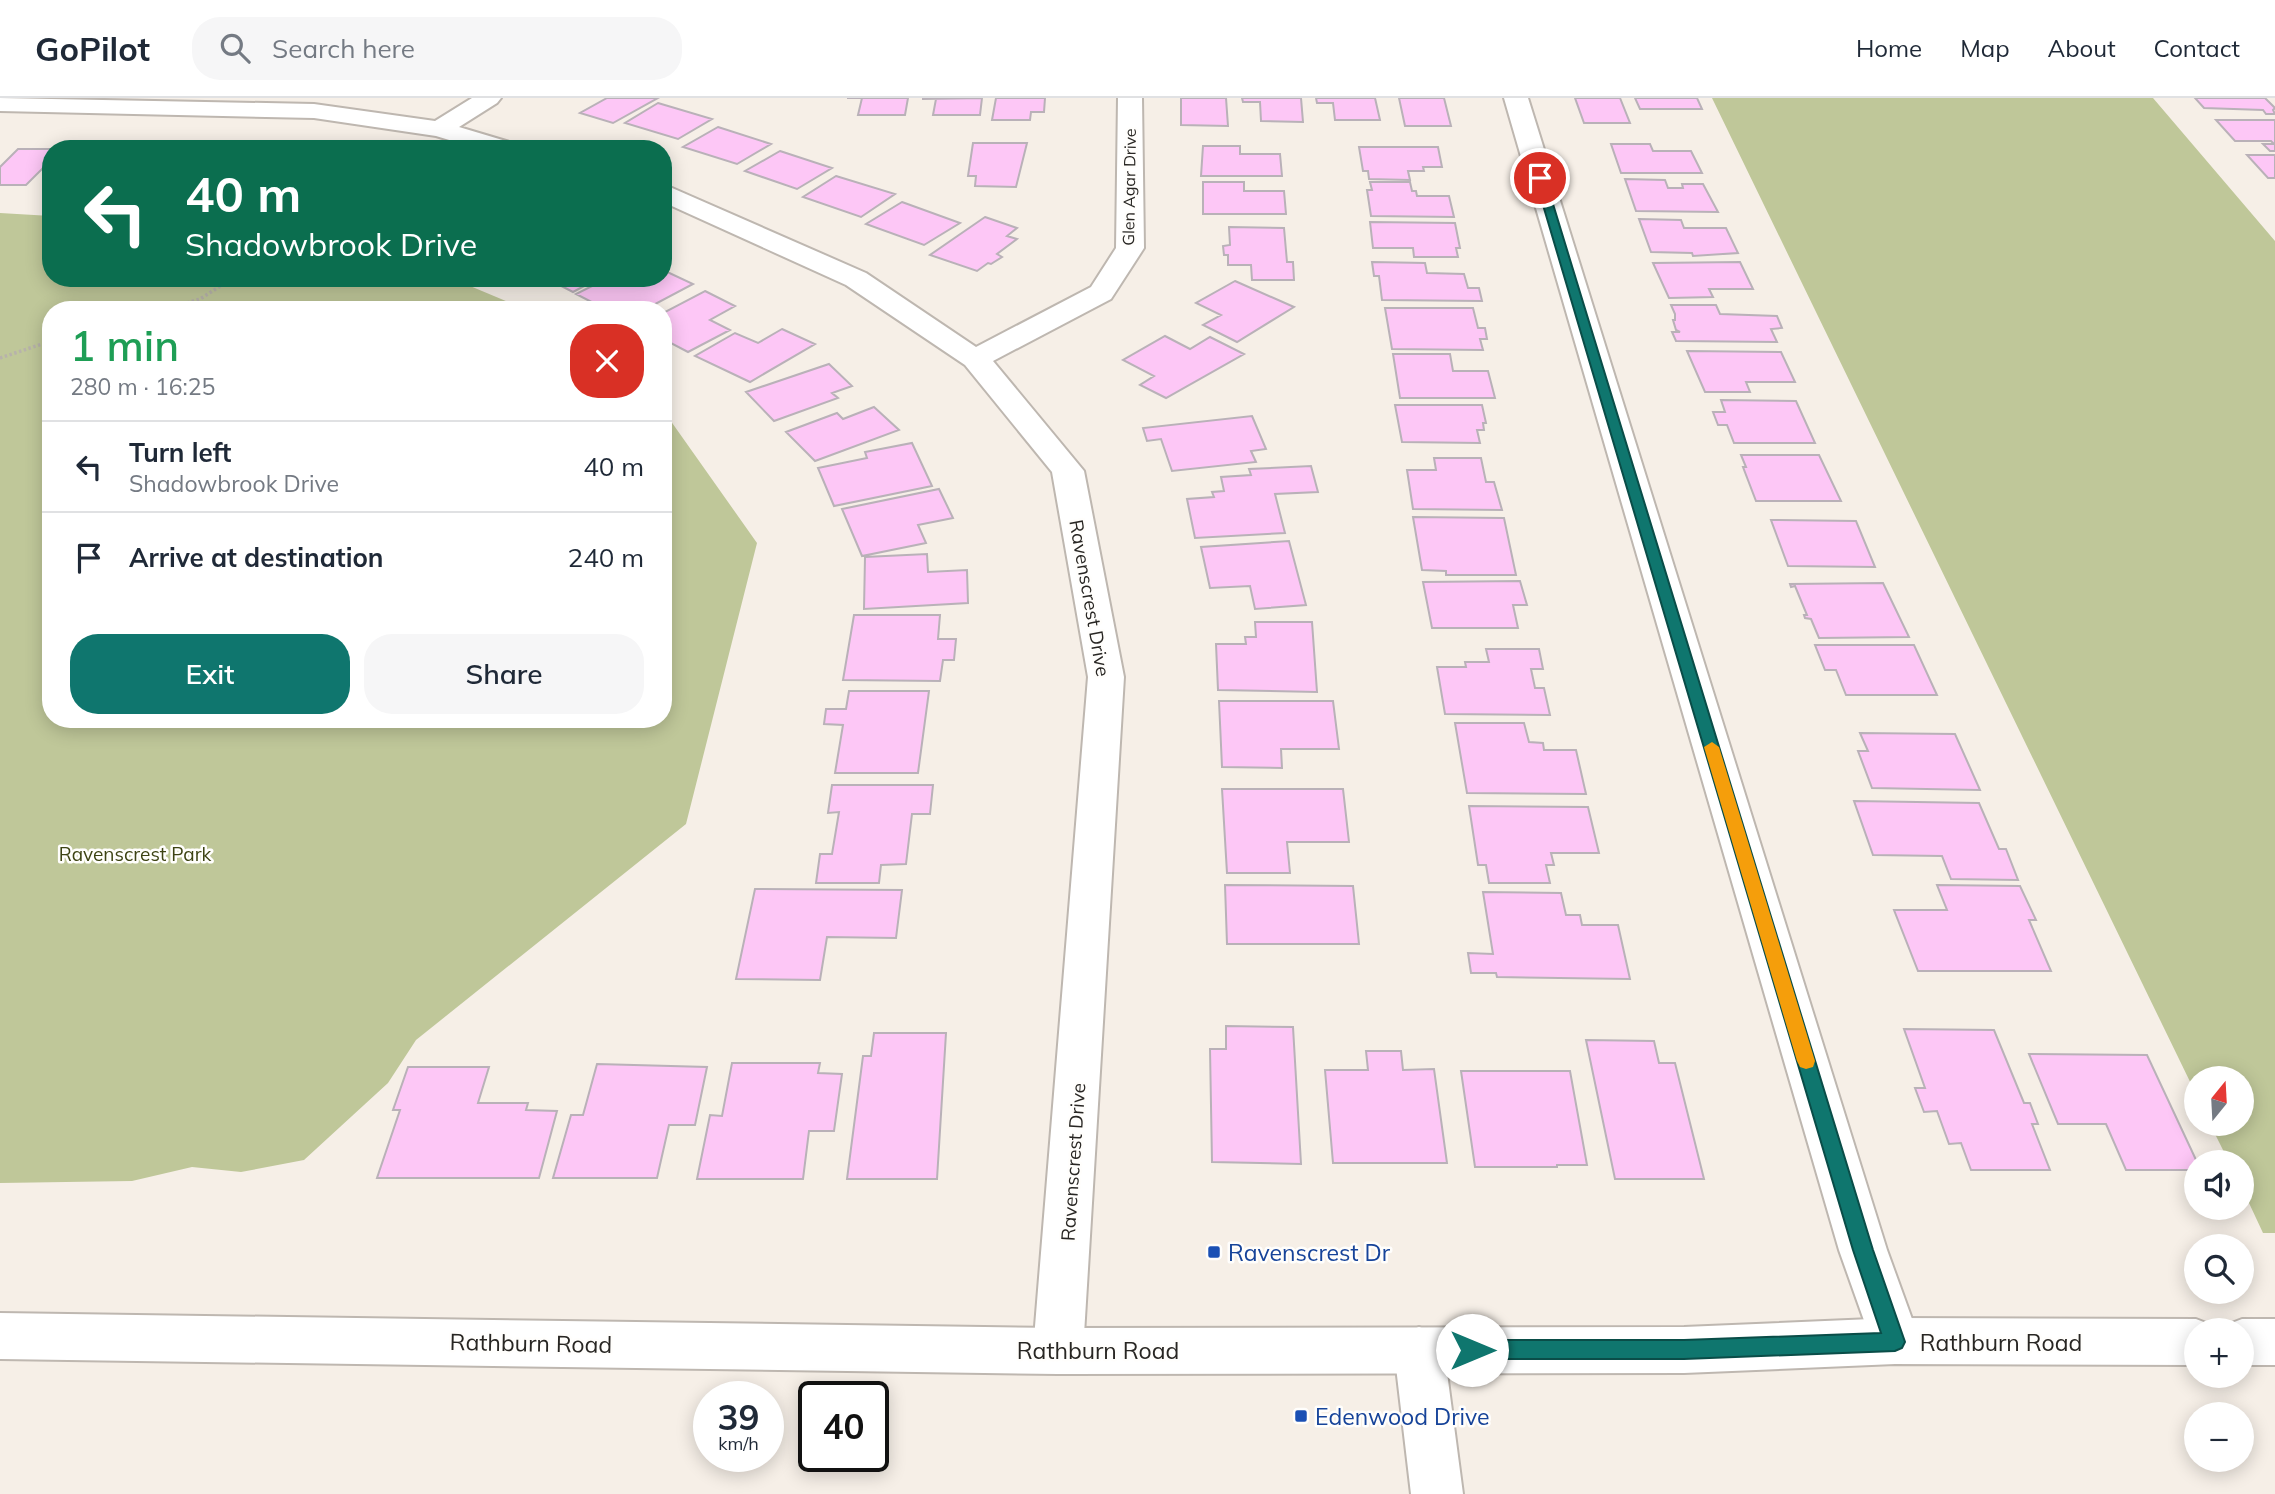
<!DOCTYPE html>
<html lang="en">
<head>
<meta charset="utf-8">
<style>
	body { margin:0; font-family:Mulish,sans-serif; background:#f6f6f7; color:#1f2937; height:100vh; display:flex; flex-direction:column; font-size:26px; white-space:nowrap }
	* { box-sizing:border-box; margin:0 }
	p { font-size:23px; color:#747a83 }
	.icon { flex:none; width:38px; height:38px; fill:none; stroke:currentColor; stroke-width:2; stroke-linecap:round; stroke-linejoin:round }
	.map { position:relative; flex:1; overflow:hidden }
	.panel { position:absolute; left:42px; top:203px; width:630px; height:427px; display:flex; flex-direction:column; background:#fff; border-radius:28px; box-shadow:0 4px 18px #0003 }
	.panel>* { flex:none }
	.hud { position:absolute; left:42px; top:42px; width:630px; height:147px; border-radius:28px; box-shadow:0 4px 18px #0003; background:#0b6e4f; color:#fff; overflow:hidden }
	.needle { width:46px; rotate:18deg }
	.tools { position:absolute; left:2184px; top:968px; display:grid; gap:14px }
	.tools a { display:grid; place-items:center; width:70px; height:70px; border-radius:50%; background:#fff; box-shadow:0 4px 18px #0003; font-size:35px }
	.speed { position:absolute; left:693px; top:1283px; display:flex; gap:14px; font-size:35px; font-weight:700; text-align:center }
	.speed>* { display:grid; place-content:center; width:91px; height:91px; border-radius:50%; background:#fff; box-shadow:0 4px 18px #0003; line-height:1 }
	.speed small { font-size:18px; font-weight:400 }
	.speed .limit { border:4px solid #111; border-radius:10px; background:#fff; color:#111 }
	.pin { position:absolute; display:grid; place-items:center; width:60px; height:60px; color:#fff; margin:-30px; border:4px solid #fff; border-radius:50%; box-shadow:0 2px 7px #0007 }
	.me { position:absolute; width:77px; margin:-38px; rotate:90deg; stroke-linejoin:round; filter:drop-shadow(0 0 5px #0008) }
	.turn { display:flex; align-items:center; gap:24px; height:147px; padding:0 28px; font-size:32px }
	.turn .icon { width:91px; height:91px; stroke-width:2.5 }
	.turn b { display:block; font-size:49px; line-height:60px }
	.round { display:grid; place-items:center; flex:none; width:74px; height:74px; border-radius:28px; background:#f6f6f7 }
	.head { display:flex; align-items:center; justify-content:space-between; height:119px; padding:0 28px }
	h1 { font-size:42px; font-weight:600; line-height:52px; color:#1e9e55 }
	.cta { display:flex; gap:14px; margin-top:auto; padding:14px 28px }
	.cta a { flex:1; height:80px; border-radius:28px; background:#0f766e; color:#fff; font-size:28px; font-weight:600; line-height:80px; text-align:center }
	.cta a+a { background:#f6f6f7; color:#1f2937 }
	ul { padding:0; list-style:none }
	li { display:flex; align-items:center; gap:21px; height:91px; padding:0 28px; border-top:2px solid #e0e1e3 }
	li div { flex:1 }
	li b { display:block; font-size:26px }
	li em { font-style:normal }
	header { display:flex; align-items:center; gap:42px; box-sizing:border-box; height:98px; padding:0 35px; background:#fff; border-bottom:2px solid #e0e1e3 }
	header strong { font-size:33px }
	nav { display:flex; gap:38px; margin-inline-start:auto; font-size:24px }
	.search { width:490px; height:63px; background:#f6f6f7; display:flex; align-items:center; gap:18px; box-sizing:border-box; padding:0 24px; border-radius:28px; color:#747a83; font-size:26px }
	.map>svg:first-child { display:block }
	.green { fill:#bfc799 }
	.building { fill:#fdc7f6; stroke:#b9b1b8; stroke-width:2 }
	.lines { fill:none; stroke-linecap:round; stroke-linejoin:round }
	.street-casing { stroke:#beb7b0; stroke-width:4 }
	.secondary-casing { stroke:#beb7b0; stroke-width:4 }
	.path { stroke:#b7b2ab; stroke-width:3.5; stroke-dasharray:2.5 2.5; stroke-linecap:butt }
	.street { fill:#fff; fill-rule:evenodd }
	.secondary { fill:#fff; fill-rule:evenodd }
	.route { fill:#0f766e; stroke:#0a4d48; stroke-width:2 }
	.slow { fill:#f59e0b }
	.transit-dot { fill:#1a4fb4; stroke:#fffefc; stroke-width:2.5 }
	.labels { text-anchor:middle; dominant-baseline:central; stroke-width:5; stroke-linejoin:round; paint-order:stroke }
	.far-street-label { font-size:16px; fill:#282623; stroke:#fffefc }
	.street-label { font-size:19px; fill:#282623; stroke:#fffefc }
	.park-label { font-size:19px; fill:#3d4313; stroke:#fffefc }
	.near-transit-label { font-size:23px; fill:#164399; stroke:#fffefc; text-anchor:start }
	.near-street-label { font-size:23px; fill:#282623; stroke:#fffefc }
</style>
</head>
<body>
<header>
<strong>GoPilot</strong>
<div class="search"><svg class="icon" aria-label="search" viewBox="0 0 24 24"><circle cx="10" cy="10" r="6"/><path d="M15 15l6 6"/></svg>Search here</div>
<nav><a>Home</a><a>Map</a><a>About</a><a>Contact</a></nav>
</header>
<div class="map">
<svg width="2275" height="1396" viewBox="0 0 2275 1396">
	<rect width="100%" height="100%" fill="#f6efe7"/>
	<path class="green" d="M1712,0h441l122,143v992h-12l-21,-45v-26h-13l-19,-38h32v-46h-46v16z
		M0,115l51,3v62h400l76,32h-476v409h612v-309l94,133 -71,281 -270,216 -28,43 -84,77 -63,12 -49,-5 -60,14 -132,2z"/>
	<path class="building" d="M607,0h51l-45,25 -33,-10z
		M847,0h61l-3,17h-47l4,-17z
		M982,0l-2,17h-47l3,-16h-14z
		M996,0h49l-1,14h-13l-1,8h-38z
		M1181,0h45l2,28 -47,-1z
		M1242,0h59l2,24 -42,-1 -1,-19h-17z
		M1316,0h59l5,22h-45l-2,-17h-16z
		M1399,0h45l7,28h-46z
		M1575,0h45l10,25h-46z
		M1635,0h62l5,11h-62z
		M2195,0h70l10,10 -2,2 2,4h-9l-3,-4 -59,-2z
		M658,5l54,16 -34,20 -53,-16z
		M2216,22h59v31h-5l-7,-7h11l-3,-3h-36z
		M718,29l53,17 -34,20 -54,-17z
		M973,45h54l-11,44 -41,-1 1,-10h-8z
		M1611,46h39l3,7h38l11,22h-81z
		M1203,48h37v8h40l2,22h-81z
		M1359,49h79l4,20h-19l1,4h-16l2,9 -41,-1 -1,-8h-5z
		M18,51h33v16h-5l-20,20h-26v-18z
		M780,53l52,17 -35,21 -52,-18z
		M2247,57h28v23h-7z
		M836,78l59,18 -34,23 -58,-20z
		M1625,81l40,1 3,8h15l-1,-4h21l15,28 -82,-1z
		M1203,84h41v9h40l2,23h-83z
		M1370,84h40l2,9h4l1,5h32l5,21 -83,-1 -4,-26h5z
		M902,104l58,21 -36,22 -58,-21z
		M985,119l32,11 -10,8 10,3 -20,15 5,3 -11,7 -3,-1 -11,8 -47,-16z
		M1639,121l42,1 3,8h42l12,25 -45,3 -1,-3 -41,-1z
		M1370,124l85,1 5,25h-4l2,9h-44l-1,-9h-40z
		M1229,129l55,1 3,34h6l1,18h-42l-1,-15h-23v-10h-4l-1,-9 7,-1z
		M1372,164l53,1 2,10 37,1 4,14h11l3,13 -100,-1 -3,-24h-5z
		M1740,164l13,27h-44l4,8 -44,1 -16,-35z
		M663,172l30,14 -49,26h-37l-31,-16 32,-16h19l10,5 9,-5h17z
		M546,180h53l-26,14z
		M1235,183l59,26 -57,35 -34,-17 18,-10 -25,-12z
		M705,193l30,15 -25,14 20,10 -42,22 -25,-13v-26z
		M1671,207h45l4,9 57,2 5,12 -11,1 6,13 -101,-1 -4,-9h8l-4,-2 -3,-10h2v-6z
		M1385,210h88l5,20h7l2,11h-7l3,11 -91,-1z
		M782,231l33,15 -65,38 -55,-26 40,-23 23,10z
		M1165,238l25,13 20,-12 34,17 -78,44 -26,-13 14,-9 -31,-16z
		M1687,253l94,1 14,30h-49l4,10h-45z
		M1393,256h57l3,17h35l7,27h-95z
		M829,266l23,22 -20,7 6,5 -64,23 -28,-29z
		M1721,302l75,1 19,42h-81l-7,-18h-9l-5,-13h12z
		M1395,307h87l4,18h-3l1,7h-7l3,13 -78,-1z
		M874,309l25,23 -84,31 -29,-29 51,-19 6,6z
		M1252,318l14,33 -15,2 5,11 -84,9 -11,-32 -14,2 -4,-13z
		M912,345l20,43 -98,20 -16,-38 49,-10 -2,-6z
		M1741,357h78l22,46h-85l-13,-34h3z
		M1434,360h47l5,24h8l8,28 -89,-1 -6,-39h29z
		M1311,368l7,26 -43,2 10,39 -90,5 -8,-39 27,-2 -2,-5 12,-1 -3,-14 30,-2 -2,-6z
		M939,391l14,29 -35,7 8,18 -64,13 -20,-47z
		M1413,419l91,1 12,57h-70v-4l-24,-1z
		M1771,422l85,1 19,46 -87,-1z
		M1289,443l17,64 -51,4 -5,-23 -40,2 -9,-41z
		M927,456l1,18 39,-2 1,33 -104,6 1,-52z
		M1520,483l7,24h-14l5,23h-86l-9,-46z
		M1883,485l26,54 -90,1 -8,-19 -6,-1 -1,-3h3l-12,-29 -4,1 -1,-3z
		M854,517h86l-2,24h18l-2,21h-11l-3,21 -97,-1z
		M1255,524h57l5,70 -99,-2 -2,-46h30l-1,-7h11z
		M1815,547h99l23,50h-91l-10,-25h-11z
		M1486,551h53l4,20h-12l4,19h9l6,27 -105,-1 -8,-47h29l-1,-5h24z
		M849,593h80l-11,82h-83l8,-48 -19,-1 2,-15h20z
		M1219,603h114l6,48h-58l1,19 -60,-1z
		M1455,625h69l5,19 14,1 1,7h32l10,44 -119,-1z
		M1860,635l95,1 25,56 -108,-2 -14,-37h10z
		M832,687h101l-3,29h-18l-6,50 -25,1 -2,18h-63l4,-29h12l7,-42 -11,1z
		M1222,691h121l6,53h-62l3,31h-63z
		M1854,703l125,2 20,46h7l12,31 -67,-1 -9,-23 -69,-1z
		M1469,708l119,1 11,46h-48l3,12h-8l4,18h-61l-3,-18h-8z
		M1225,787l128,1 6,58h-132z
		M1937,787l83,1 16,34h-7l22,51h-133l-24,-61h53z
		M755,791l147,1 -6,48 -69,-1 -7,43 -84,-1z
		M1483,794l78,1 5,22h14l2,10h36l12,54 -133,-2 -1,-4h-25l-3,-20 25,1z
		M1226,928l67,1 8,137 -89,-2 -2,-113h16z
		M1904,931l90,1 30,73h6l8,21h-6l18,46h-79l-10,-27 -12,1 -12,-33 -13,1 -9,-24h10z
		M874,935h72l-9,146h-90l16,-123h8z
		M1586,942l68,1 5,22h16l29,116h-89z
		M1366,953h35l2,19 31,-1 13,94h-114l-8,-93h43z
		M2029,956l118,1 50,107 -1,8h-70l-20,-46h-48z
		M732,965h88l-2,10 24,1 -8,57h-25l-6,48h-106l13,-64 12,1z
		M597,966l110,3 -12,58h-26l-12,53h-104l18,-63h12z
		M408,969h81l-11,36h50l-2,7 31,1 -18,67h-162l23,-68h-7z
		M1461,973h109l17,94h-30v2h-82z"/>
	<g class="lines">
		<defs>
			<path id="street" d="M0,0l314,6 121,17 37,-23h29l-4,5 -38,24 57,17 3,5h-40l-43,-13 -122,-18 -314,-7z
				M1118,0h24l2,150 -33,51 -118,62 91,110 40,206 -41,674 -7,16 -18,7 -18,-7 -7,-16 55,-674 -36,-205 -87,-107 -119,-80 -183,-83v-18l203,89 110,74 115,-60 25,-39z
				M1504,0h24l359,1152 33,91 -7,16 -18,7 -18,-7 -38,-107z
				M1419,1229l18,7 7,16 19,144h-52l-17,-144 7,-16z"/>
			<path id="secondary" d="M0,1215l1058,15 626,-1 211,-9 301,1 18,7 1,4h-19v35l-301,-1 -211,9 -626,1 -1058,-15z
				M2242,1221h33v46h-33v-35h-19l1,-4z"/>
		</defs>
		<use href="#street" class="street-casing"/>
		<use href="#secondary" class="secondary-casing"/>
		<path class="path" d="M163,212l37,-11 33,-21
			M0,260l51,-17"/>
		<use href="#street" class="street"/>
		<use href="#secondary" class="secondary"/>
	</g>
	<path class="route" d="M1540,77l5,3 328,1072 32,92 -3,6 -7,3 -211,8h-212l-8,-3 -3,-6 3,-7 8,-3h212l197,-7 -28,-83 -318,-1072z"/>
	<path class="slow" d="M1712,644l7,5 96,314 -2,6 -7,2 -6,-2 -3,-6 -93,-314z"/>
	<g class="transit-dot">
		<rect x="1207" y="1147" width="14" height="14" rx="3.5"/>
		<rect x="1294" y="1311" width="14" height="14" rx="3.5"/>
	</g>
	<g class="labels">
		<g class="far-street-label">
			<text transform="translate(1129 89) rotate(-89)">Glen Agar Drive</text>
		</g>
		<g class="street-label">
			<text transform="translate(1090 500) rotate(80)">Ravenscrest Drive</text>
			<text transform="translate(1073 1064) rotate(-86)">Ravenscrest Drive</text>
		</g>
		<g class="park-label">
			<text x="135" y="756">Ravenscrest Park</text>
		</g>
		<g class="near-transit-label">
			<text x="1228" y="1154">Ravenscrest Dr</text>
			<text x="1315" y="1318">Edenwood Drive</text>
		</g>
		<g class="near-street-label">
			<text x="2001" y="1244">Rathburn Road</text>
			<text transform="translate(531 1245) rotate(1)">Rathburn Road</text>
			<text x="1098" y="1252">Rathburn Road</text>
		</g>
	</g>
</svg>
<div class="tools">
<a><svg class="needle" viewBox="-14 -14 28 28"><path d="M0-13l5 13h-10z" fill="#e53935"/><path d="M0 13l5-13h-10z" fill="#747a83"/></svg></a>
<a><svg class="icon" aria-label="sound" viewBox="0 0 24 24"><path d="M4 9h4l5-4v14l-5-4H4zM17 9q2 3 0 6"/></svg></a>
<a><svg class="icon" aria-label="search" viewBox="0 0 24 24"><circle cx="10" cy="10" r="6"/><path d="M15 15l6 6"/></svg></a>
<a>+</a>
<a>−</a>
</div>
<div class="speed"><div>39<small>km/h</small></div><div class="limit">40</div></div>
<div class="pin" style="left:1540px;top:80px;background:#d93025"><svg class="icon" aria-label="arrive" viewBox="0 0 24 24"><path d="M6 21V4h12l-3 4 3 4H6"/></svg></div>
<svg class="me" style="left:1472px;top:1252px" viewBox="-20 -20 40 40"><circle r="19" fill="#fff"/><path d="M0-13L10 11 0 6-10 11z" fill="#0f766e"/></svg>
<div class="hud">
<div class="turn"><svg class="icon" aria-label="left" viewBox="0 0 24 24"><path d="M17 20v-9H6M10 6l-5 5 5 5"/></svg><div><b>40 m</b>Shadowbrook Drive</div></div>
</div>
<section class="panel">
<div class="head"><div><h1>1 min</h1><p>280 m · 16:25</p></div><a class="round" style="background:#d93025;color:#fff"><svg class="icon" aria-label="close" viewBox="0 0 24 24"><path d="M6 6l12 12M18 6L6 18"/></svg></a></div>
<ul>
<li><svg class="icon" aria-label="left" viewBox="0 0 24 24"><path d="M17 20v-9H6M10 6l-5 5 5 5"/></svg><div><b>Turn left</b><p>Shadowbrook Drive</p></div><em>40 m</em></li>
<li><svg class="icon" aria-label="arrive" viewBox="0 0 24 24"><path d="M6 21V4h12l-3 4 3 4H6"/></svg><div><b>Arrive at destination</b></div><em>240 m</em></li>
</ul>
<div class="cta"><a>Exit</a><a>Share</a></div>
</section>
</div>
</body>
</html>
